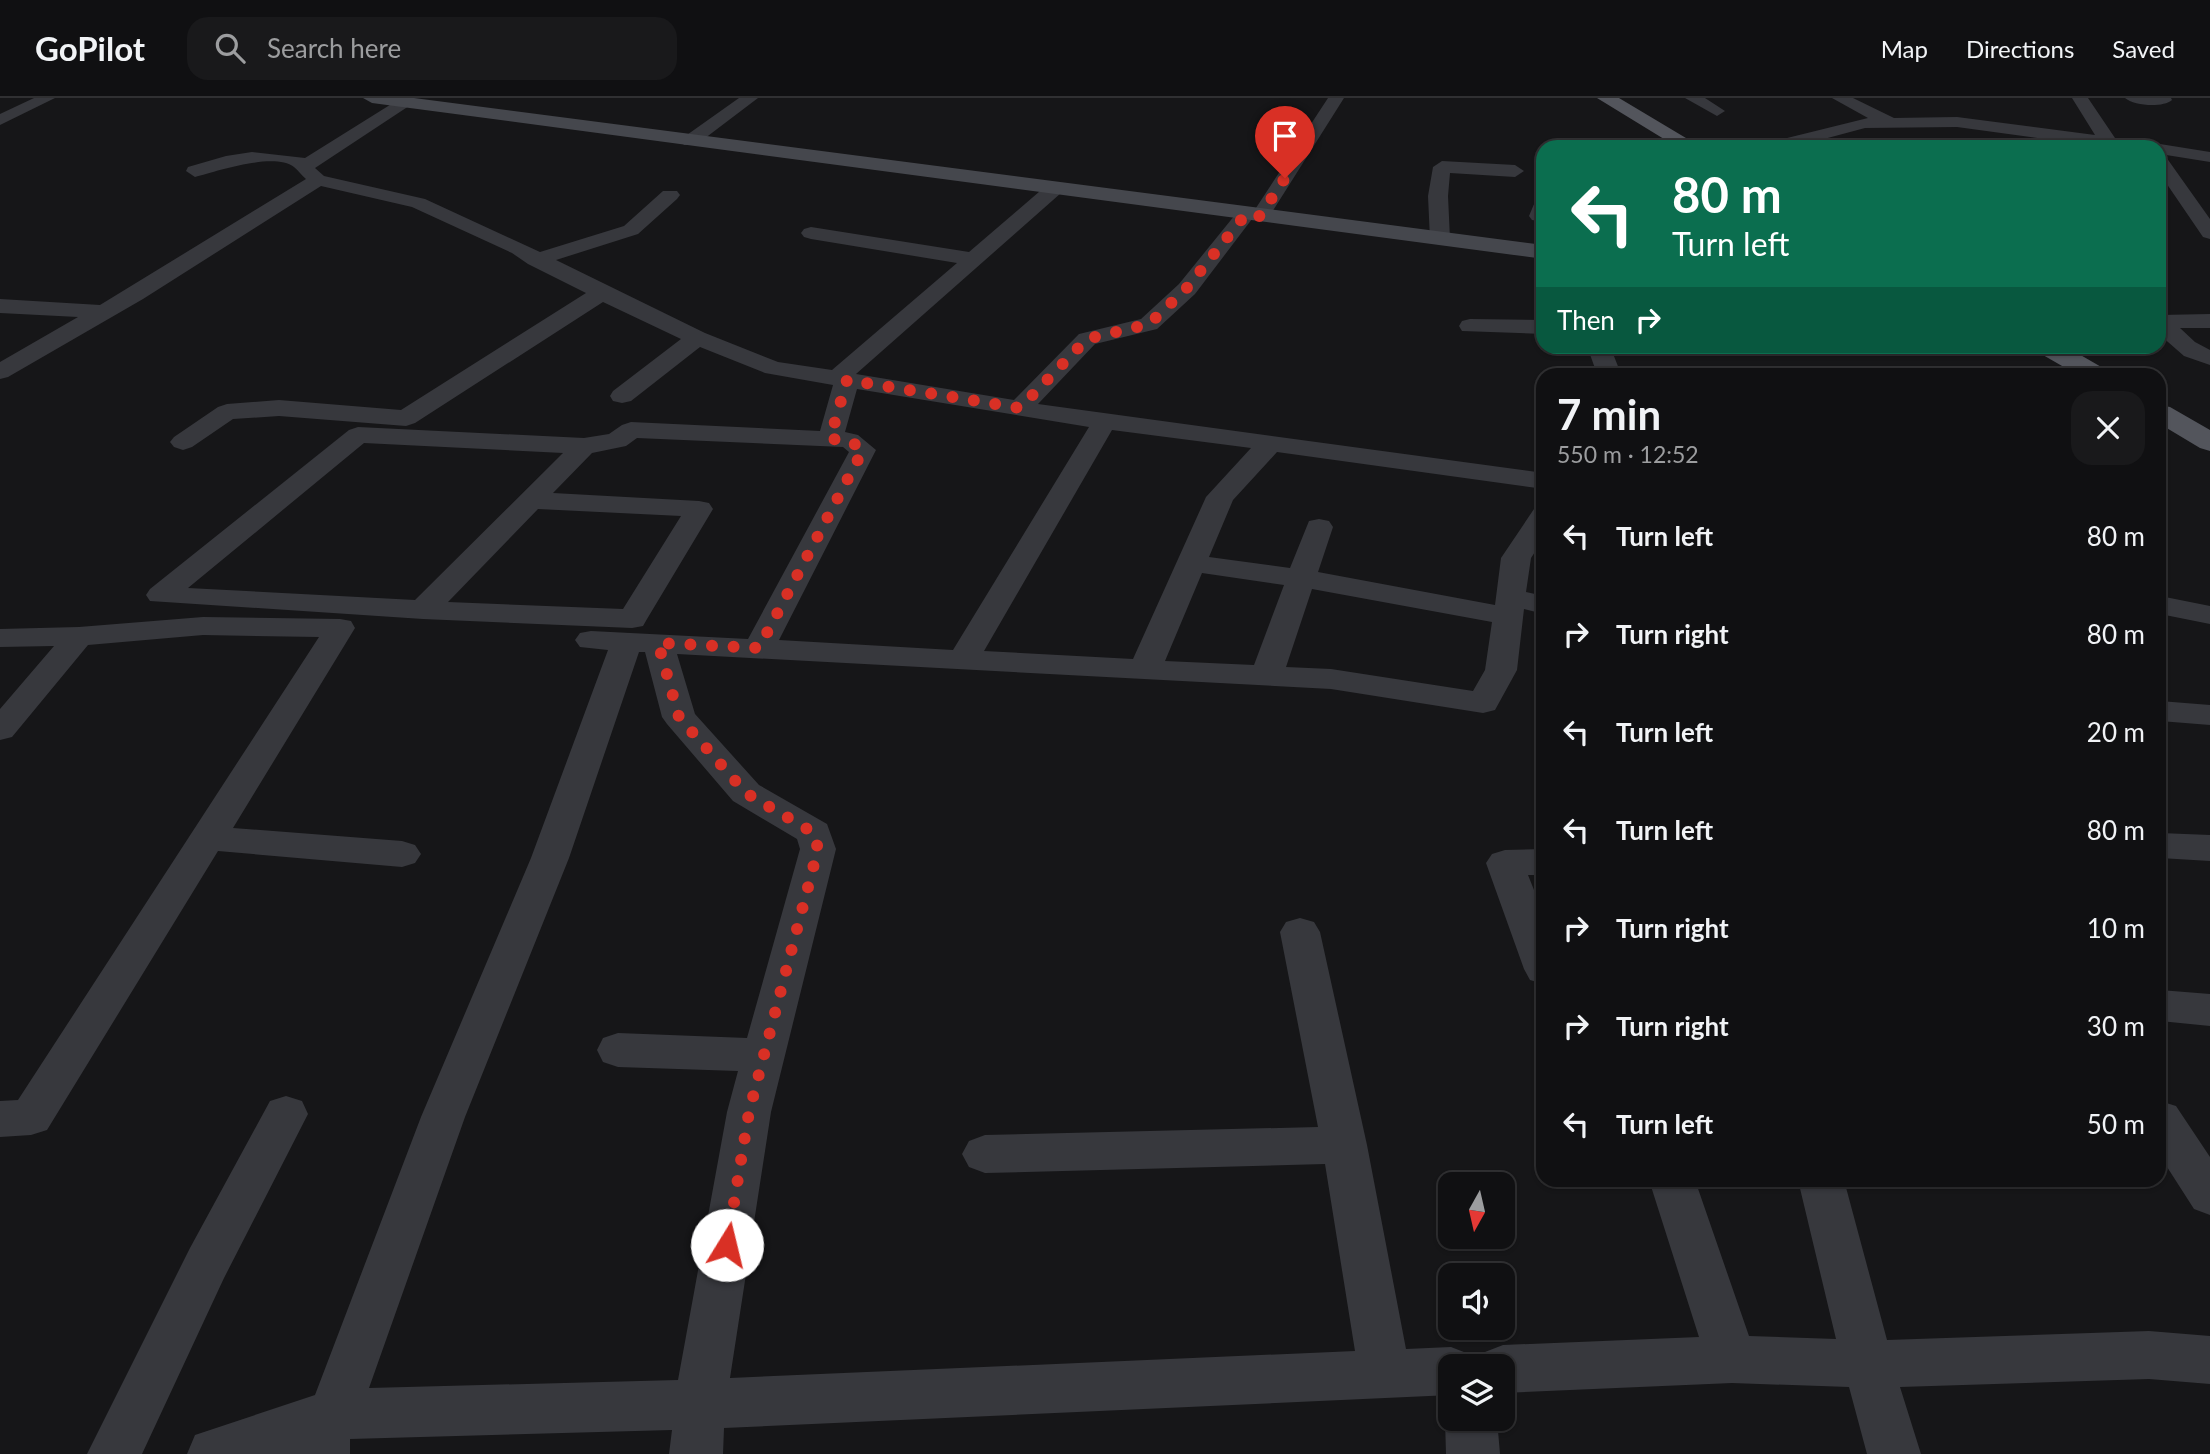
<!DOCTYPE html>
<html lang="en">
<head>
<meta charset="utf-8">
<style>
	body { margin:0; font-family:Lato,sans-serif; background:#19191b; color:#f1f3f6; height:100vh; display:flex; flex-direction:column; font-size:26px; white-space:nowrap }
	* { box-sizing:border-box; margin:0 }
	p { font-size:23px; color:#9c9d9f }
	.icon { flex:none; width:38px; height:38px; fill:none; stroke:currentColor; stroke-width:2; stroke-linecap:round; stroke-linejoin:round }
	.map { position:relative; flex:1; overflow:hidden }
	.sheet { position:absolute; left:1536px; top:270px; width:630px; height:819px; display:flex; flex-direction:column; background:#101012; border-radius:21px; box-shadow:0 2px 5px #0004,0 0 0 2px #303032 }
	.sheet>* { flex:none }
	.guide { position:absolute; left:1536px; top:42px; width:630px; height:214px; border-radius:21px; box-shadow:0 2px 5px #0004,0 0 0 2px #303032; background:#0b6e4f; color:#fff; overflow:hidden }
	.needle { width:46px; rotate:188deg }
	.fabs { position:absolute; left:1438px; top:1074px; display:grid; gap:14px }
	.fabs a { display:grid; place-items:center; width:77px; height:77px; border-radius:14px; background:#101012; box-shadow:0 2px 5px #0004,0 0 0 2px #303032; font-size:35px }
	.pin { position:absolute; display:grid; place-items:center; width:60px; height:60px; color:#fff; margin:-72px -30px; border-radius:50% 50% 50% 0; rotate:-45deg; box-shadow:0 0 7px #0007 }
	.pin .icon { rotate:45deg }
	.me { position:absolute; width:77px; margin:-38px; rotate:9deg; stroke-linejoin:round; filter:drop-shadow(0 0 5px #0008) }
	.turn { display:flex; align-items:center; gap:24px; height:147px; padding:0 21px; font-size:32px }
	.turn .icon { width:91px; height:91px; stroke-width:2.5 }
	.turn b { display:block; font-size:49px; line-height:60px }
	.then { display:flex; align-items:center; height:66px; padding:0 21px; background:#0003; gap:14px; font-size:26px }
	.round { display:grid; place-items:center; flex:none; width:74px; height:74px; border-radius:21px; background:#19191b }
	.head { display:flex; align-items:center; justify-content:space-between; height:119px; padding:0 21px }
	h1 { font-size:42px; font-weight:700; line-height:52px }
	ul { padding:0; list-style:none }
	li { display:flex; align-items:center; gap:21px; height:98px; padding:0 21px }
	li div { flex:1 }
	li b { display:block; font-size:26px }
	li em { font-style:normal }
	header { display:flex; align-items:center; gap:42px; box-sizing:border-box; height:98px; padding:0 35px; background:#101012; border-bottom:2px solid #303032 }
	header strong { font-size:33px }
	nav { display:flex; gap:38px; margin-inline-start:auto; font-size:24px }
	.search { width:490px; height:63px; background:#19191b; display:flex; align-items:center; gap:18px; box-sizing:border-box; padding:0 24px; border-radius:21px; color:#9c9d9f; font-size:26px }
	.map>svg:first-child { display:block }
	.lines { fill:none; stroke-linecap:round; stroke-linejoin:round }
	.street { fill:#37383d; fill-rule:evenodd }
	.secondary { fill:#45474d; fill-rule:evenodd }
	.primary { fill:#53555c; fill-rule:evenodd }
	.route { stroke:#d93025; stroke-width:12; stroke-dasharray:0 21.6 }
</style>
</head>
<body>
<header>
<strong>GoPilot</strong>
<div class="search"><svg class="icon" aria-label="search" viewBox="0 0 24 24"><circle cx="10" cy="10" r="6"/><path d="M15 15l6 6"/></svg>Search here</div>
<nav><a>Map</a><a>Directions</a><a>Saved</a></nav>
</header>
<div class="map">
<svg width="2210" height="1356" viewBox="0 0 2210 1356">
	<rect width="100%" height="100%" fill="#161618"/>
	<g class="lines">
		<path class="street" d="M34,0h21l-55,27v-11z
			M401,0h10l4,4 -100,66 9,8 101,23 115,53 84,-26 39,-35h14l3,4 -3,4 -39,35 -82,26 149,73 73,29 54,8 125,-107 -146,-24 -7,-2 -3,-4 3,-4 7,-2 158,25 78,-67h14l3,4 -3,4 -205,181 158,26 65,-66 62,-15 38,-35 60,-74 7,-2 8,3 74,-113h16l-77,122 -7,2 -8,-3 -57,75 -38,35 -62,15 -57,60 506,69v16l-267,-37 -44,48 -24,57 81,11 19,-47 10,-2 10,2 4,6 -15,45 177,33 6,-47 33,-49 10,-2v31l-13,20 -5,34 18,4v18l-20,-5 -7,61 -22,40 -12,3 -152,-24 -654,-35 18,60 64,71 68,39 9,25 -65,263 -41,266 625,-27 -30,-187 -340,9 -16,-6 -7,-13 7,-13 16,-6 333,-8 -38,-195 6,-10 14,-4 14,4 6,10 47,213 39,204 45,-2 18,7 6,13h-24v28l-727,33 -1,26h-54l3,-24 -322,9v15h-163l8,-19 120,-40 106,-278 110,-259 77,-208 -28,-3 -5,-7 5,-7 11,-2 157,8 101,-187 -6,-5 -206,-9 -11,8 -34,7 -39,40 146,8 10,2 4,6 -66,110 -4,7 -11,2 -209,-9 -273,-18 -4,-6 4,-6 199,-159 9,-3 226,11 25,-4 13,-9 9,-3 189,9 13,-46 -68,-12 -65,-26 -69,54 -9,2 -9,-2 -3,-5 3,-5 68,-52 -78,-37 -188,121 -9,3 -127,-10 -46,3 -41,28 -9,3 -9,-3 -4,-5 4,-5 44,-30 9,-3 52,-4 122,10 185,-117 -58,-29 -16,-11 -100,-46 -91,-21 -178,113 -135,78 -8,2v-17l78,-45 -78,-4v-14l100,6 206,-126c-4,-3 -8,-9 -12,-12 -20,-15 -77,4 -99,10l-9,-6 2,-4 38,-11 26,-4 53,6zM857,291l232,38 -136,223 -174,-10 97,-190 -18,-15 -13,-3zM1112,332l139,18 -45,49 -73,162 -149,-8zM364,345l199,10 -148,147 -227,-12zM538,411l143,7 -58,93 -175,-7zM1202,475l82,12 -30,80 -89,-4zM1312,491l180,33 -7,48 -12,21 -142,-22 -45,-2zM639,554h6l17,65 5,7 66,77 64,38 3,10 -53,189 -129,-5 -15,5 -6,12 6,12 15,5 120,4 -11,41 -49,268 -309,8 96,-271 104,-259z
			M739,0h19l-62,47h-12l-3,-4 3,-4z
			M1685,0h20l20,13 -8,5z
			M1832,0h21l41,20 63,-1 138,18 -23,-37h16l27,40 29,4 9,5 7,-3 50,8v10l-50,-8v-7h-56l-147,-20 -92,1 -71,19h-30l3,-4 101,-25z
			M2125,0h46l1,2c-9,8 -38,6 -47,-2z
			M2160,58l6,1 44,62v20l-7,-2 -43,-63z
			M1442,63l73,4 9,6 -9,6 -65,-4 -2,23 2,43 -3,4h-14l-3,-4 -2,-43 5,-29z
			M1544,97v27l-12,-2 -3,-4 8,-19z
			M2210,216v14h-30l15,14 15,8v15l-26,-9 -24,-21v-20z
			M1470,221l74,1v14l-82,-3 -3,-5 3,-5z
			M1587,248h23l11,28h-24z
			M2160,498l50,10v18l-50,-10z
			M203,519l137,2 11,2 4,7 -122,200 169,13 13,4 6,9 -6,9 -13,4 -184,-16 -171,279 -16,5 -31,2v-36l18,-1 301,-463 -116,-2 -115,10 -76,92 -12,3v-31l54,-63 -54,1v-18l79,-2z
			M2160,603l50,4v20l-50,-4z
			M2160,735l50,2v26l-50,-3z
			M1544,751v26h-16l16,40v69l-14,-4 -6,-11 -38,-106 6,-9 13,-4z
			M2160,892l50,4v32l-50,-5z
			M286,998l16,5 6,13 -84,164 -82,176h-55l103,-206 80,-147z
			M2160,1003l16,5 34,51v58l-16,-6 -34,-53z
			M1649,1082h46l54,156 87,3 -38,-159h46l43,160 262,-9 61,5v48l-61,-5 -249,8 21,67h-54l-18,-67 -117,-4 -229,10v-26h-25l7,-15 18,-7 196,-8z
			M1451,1307v14h46l3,35h-54l-1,-35z"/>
		<path class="secondary" d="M363,0h51l1130,147v14l-1172,-156z"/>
		<path class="primary" d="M1597,0h22l82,49h-24z
			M2033,248h32l38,22 4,6h-31l-40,-23z
			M2160,307l10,2 40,23v21l-10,-3 -40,-24z"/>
	</g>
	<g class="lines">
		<path class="route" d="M727,1147l22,-133 69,-263 -4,-16 -68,-40 -67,-76 -21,-74 101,5 104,-198 -14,-10 -19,-1 17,-59 173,28 67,-69 62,-15 37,-35 60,-75 14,2 25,-38"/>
	</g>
</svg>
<div class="fabs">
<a><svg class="needle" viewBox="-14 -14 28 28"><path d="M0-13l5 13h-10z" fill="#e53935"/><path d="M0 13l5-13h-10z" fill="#9c9d9f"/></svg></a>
<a><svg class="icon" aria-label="sound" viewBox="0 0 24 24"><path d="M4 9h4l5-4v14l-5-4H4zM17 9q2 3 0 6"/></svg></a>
<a><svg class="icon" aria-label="layers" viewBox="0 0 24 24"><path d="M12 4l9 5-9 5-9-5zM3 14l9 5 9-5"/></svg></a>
</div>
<div class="pin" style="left:1285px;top:80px;background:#d93025"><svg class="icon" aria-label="arrive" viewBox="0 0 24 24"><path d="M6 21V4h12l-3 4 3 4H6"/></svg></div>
<svg class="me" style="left:727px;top:1147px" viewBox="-20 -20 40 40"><circle r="19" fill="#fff"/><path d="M0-13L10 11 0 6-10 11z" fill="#d93025"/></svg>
<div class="guide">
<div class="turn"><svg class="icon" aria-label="left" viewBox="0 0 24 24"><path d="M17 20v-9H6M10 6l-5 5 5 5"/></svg><div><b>80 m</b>Turn left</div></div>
<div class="then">Then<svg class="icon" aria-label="right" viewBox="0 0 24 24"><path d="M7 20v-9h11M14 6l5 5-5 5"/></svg></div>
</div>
<section class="sheet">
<div class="head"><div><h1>7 min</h1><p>550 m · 12:52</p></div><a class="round"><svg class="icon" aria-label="close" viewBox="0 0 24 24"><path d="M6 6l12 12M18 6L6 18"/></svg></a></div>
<ul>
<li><svg class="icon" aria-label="left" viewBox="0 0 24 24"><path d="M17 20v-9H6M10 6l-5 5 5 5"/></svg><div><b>Turn left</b></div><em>80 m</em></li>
<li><svg class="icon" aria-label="right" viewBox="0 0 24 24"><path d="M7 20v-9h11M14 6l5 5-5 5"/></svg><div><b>Turn right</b></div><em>80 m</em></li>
<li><svg class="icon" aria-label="left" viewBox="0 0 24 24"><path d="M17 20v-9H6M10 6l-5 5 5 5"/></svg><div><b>Turn left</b></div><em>20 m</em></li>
<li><svg class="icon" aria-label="left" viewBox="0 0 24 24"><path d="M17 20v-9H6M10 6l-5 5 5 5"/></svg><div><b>Turn left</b></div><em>80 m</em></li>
<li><svg class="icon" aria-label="right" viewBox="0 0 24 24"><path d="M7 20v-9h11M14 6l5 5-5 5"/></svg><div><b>Turn right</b></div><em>10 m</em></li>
<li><svg class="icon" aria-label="right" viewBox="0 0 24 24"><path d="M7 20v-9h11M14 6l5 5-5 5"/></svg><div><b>Turn right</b></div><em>30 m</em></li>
<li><svg class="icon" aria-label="left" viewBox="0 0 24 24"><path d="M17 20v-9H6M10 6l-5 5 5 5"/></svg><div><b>Turn left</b></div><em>50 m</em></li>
</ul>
</section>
</div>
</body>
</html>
